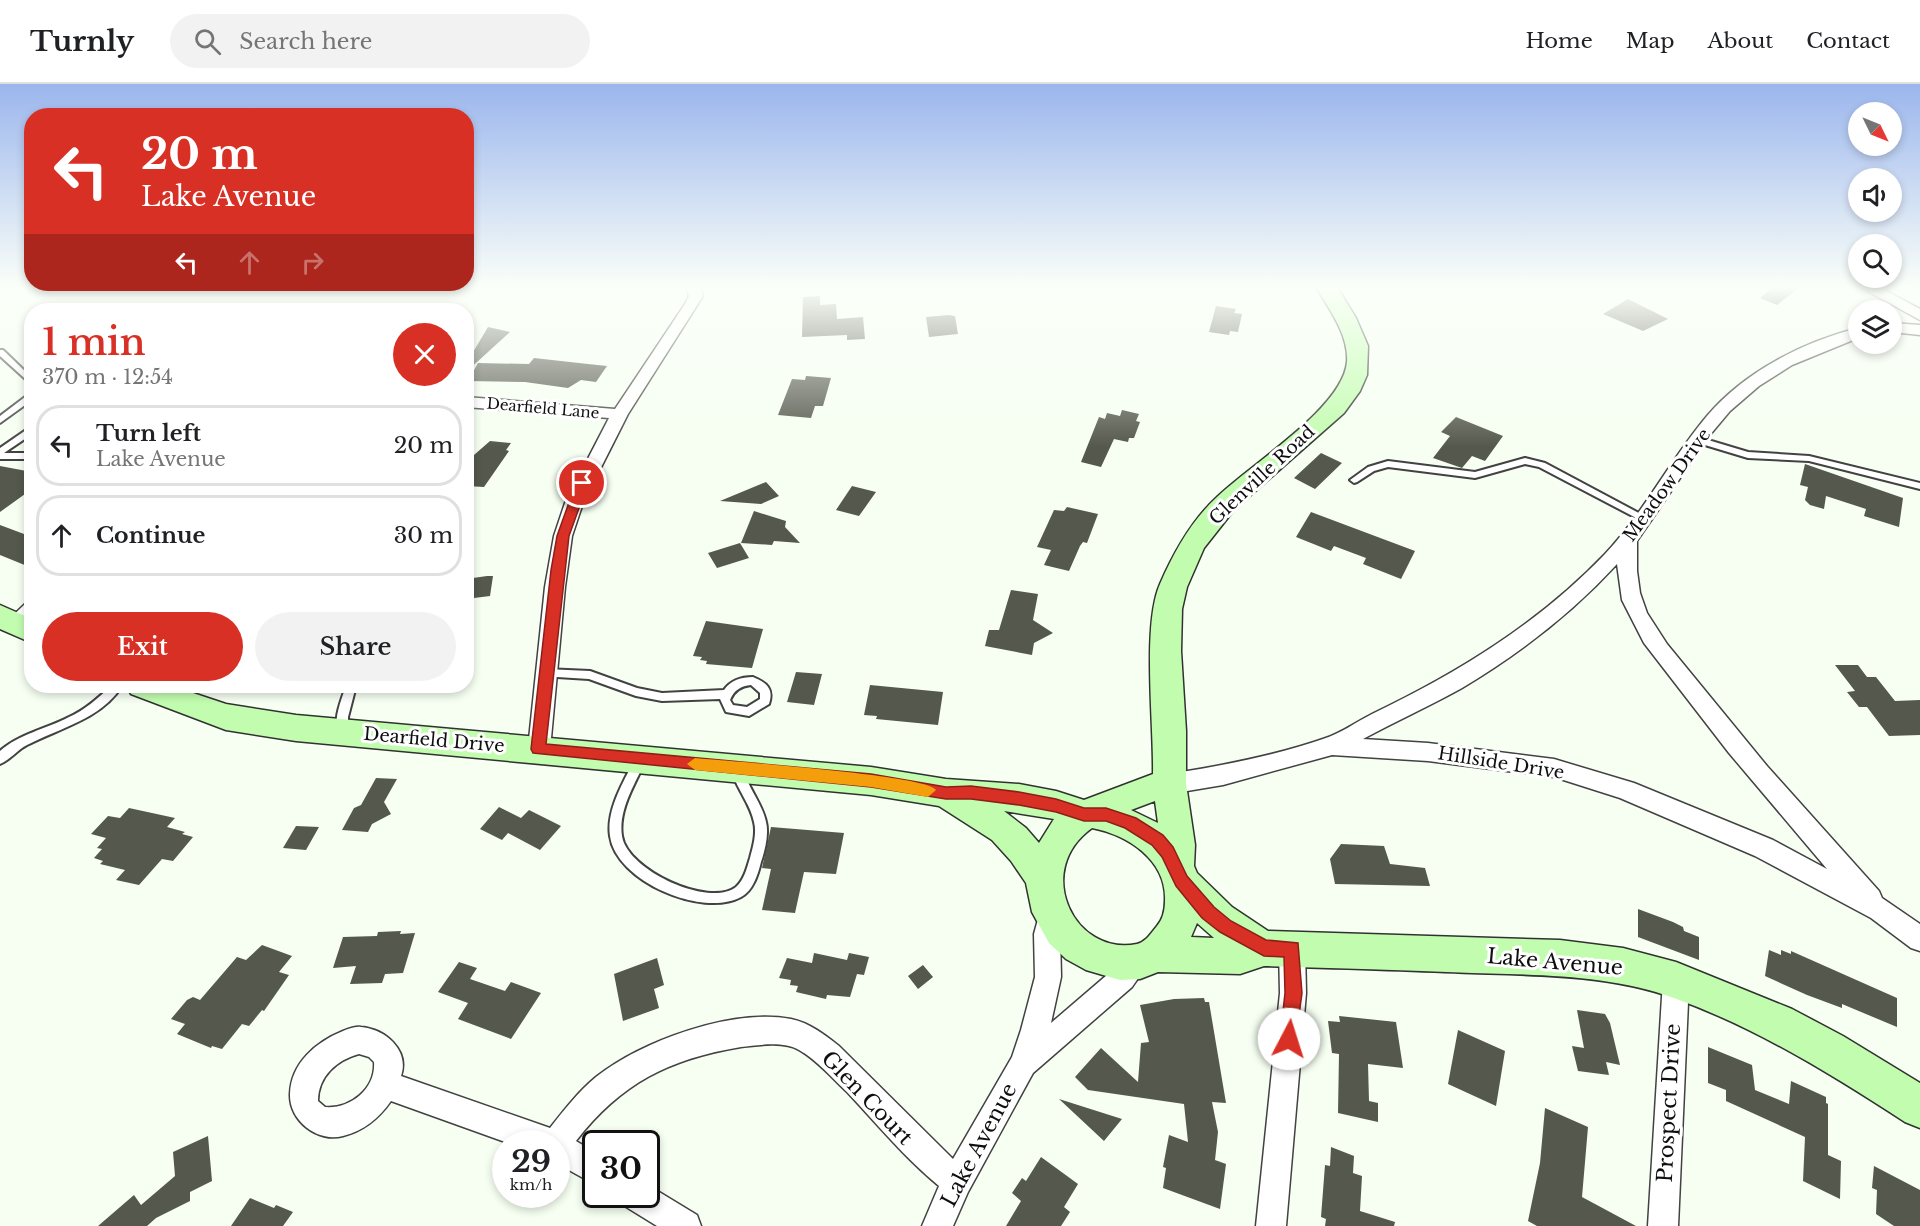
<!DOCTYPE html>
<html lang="en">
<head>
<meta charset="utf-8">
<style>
  body { margin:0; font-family:"Libre Baskerville",serif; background:#f2f2f2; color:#202124; height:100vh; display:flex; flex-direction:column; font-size:22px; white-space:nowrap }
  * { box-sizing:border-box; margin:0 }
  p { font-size:20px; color:#757577 }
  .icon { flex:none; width:33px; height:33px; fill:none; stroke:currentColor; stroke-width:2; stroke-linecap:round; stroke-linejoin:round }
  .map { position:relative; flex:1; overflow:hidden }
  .side { position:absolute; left:24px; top:219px; width:450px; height:390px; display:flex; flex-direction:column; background:#fff; border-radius:24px; box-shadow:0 3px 9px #0003 }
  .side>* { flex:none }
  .top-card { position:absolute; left:24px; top:24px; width:450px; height:183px; border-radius:24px; box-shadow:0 3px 9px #0003; background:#d93025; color:#fff; overflow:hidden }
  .needle { width:39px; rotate:133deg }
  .buttons { position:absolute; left:1848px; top:18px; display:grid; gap:12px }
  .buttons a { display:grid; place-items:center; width:54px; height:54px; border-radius:50%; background:#fff; box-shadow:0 3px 9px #0003; font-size:30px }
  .speed { position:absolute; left:492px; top:1046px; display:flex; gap:12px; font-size:30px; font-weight:700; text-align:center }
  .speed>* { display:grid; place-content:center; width:78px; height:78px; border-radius:50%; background:#fff; box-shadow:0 3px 9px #0003; line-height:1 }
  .speed small { font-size:15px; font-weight:400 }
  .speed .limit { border:3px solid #111; border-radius:9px; background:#fff; color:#111 }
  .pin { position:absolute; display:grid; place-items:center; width:51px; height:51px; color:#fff; margin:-26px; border:3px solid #fff; border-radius:50%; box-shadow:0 2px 6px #0007 }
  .me { position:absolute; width:66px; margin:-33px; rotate:5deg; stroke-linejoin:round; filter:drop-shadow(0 0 4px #0008) }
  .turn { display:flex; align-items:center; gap:21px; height:126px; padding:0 18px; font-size:27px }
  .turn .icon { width:78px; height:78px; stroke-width:2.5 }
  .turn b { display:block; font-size:42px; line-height:51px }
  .lanes { display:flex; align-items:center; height:57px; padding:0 18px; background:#0003; justify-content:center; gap:30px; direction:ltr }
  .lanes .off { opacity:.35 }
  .round { display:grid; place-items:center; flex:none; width:63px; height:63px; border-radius:32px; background:#f2f2f2 }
  .head { display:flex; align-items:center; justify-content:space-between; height:102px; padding:0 18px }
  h1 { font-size:36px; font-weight:600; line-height:45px; color:#d93025 }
  .action { display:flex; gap:12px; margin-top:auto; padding:12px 18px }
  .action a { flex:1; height:69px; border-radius:36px; background:#d93025; color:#fff; font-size:24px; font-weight:600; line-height:69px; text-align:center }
  .action a+a { background:#f2f2f2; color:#202124 }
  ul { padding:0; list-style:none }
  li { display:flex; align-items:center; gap:18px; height:81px; margin:0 12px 9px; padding:0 6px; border:3px solid #e0e0e0; border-radius:24px }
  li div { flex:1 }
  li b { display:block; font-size:22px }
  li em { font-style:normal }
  header { display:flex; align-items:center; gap:36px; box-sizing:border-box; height:84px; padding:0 30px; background:#fff; border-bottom:2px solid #e0e0e0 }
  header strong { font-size:28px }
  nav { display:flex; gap:33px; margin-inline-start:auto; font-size:21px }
  .search { width:420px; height:54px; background:#f2f2f2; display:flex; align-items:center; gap:15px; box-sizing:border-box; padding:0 21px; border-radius:33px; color:#757577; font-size:22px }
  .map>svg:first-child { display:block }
  .building { fill:#55584c }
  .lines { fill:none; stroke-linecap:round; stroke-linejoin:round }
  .lane-casing { stroke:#424242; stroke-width:4 }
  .street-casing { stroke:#424242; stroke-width:3 }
  .secondary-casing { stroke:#313131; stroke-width:3 }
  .lane { fill:#fff; fill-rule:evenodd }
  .street { fill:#fff; fill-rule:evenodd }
  .secondary { fill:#c2fdaf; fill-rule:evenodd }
  .route { fill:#d93025; stroke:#8d1f18; stroke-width:1.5 }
  .slow { fill:#f59e0b }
  .labels { text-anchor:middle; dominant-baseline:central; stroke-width:6; stroke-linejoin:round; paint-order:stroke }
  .far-street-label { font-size:15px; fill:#0f0f0f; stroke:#fff }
  .street-label { font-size:18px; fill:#0f0f0f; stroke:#fff }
  .near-street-label { font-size:21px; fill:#0f0f0f; stroke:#fff }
</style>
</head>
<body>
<header>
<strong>Turnly</strong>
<div class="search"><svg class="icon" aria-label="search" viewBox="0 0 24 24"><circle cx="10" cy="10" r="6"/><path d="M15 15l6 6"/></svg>Search here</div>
<nav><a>Home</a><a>Map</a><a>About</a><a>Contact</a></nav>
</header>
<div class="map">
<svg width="1920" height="1142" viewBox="0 0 1920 1142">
  <rect width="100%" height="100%" fill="#f6fff2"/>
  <path class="building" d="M 1773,203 L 1800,203 L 1777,221 L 1760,214 Z
    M 820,212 L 820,221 L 836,220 L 837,235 L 863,233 L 865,255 L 847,256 L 847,251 L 802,253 L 803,213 Z
    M 1628,215 L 1668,235 L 1643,247 L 1603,230 Z
    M 1216,222 L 1236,225 L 1234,229 L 1242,230 L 1238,248 L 1230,247 L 1229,251 L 1209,248 Z
    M 949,231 L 955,232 L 958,250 L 929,253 L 926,233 Z
    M 488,243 L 510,248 L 466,288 L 466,280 Z
    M 534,274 L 588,280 L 607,282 L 596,298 L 581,296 L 568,304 L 525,298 L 468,297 L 478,279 L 529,280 Z
    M 806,292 L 831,294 L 823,322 L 815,322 L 811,334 L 778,331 L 792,295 L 805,296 Z
    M 1122,326 L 1139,330 L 1136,337 L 1140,338 L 1134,354 L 1129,354 L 1128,358 L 1114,355 L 1101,383 L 1081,378 L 1099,333 L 1105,335 L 1107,329 L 1120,332 Z
    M 1456,333 L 1503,352 L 1485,377 L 1472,372 L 1462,384 L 1433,374 L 1450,352 L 1441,348 Z
    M 490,357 L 511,359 L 506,366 L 509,367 L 484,403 L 466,402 L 466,378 Z
    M 1321,369 L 1342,379 L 1315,405 L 1294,394 Z
    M 1805,380 L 1903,414 L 1899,443 L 1864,432 L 1866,425 L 1826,412 L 1824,425 L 1810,421 L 1805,416 L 1808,403 L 1800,401 Z
    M 0,382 L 32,388 L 32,405 L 0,428 Z
    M 766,398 L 779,412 L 761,420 L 720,417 Z
    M 852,402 L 876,408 L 859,432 L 836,426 Z
    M 1067,423 L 1098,430 L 1087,459 L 1083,458 L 1080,462 L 1069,487 L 1044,481 L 1051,466 L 1037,463 L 1054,426 L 1064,427 Z
    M 754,427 L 786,437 L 785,443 L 800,459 L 774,457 L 772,461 L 741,459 Z
    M 1311,428 L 1415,467 L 1401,495 L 1363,480 L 1366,474 L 1334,462 L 1331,467 L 1296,453 Z
    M 0,441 L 32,453 L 32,484 L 0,471 Z
    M 740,459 L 749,474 L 717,484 L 708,469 Z
    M 487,492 L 493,492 L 490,512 L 466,515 L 466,495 Z
    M 1011,506 L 1038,510 L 1033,536 L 1053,549 L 1034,559 L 1032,571 L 985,562 L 989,546 L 999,546 Z
    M 706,537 L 763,545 L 752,584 L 706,580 L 707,577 L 700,576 L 702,573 L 693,572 Z
    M 1835,581 L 1858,581 L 1867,593 L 1876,593 L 1895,617 L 1920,616 L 1920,651 L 1889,652 L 1867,623 L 1859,623 L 1847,608 L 1855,607 Z
    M 796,588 L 822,590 L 814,621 L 787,618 Z
    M 870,601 L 943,608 L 938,641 L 876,635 L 877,632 L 864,631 Z
    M 376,694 L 397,695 L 384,718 L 391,730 L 372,740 L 368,748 L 342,746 L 354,724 L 361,721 Z
    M 499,723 L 521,734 L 529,726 L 561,742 L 540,766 L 508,749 L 502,756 L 480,745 Z
    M 129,724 L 175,734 L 167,743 L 185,748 L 182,750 L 193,753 L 173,777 L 162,775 L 139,801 L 116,796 L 125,786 L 100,780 L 103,777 L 94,774 L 102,765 L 97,764 L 106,754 L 91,750 L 108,732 L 120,734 Z
    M 296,742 L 319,743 L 306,766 L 283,764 Z
    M 771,743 L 844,749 L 836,790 L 804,788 L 795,829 L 762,826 L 771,785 L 762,784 Z
    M 1341,760 L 1384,762 L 1390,780 L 1425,784 L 1430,802 L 1335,800 L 1330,775 Z
    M 1638,825 L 1673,838 L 1683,843 L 1684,847 L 1699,853 L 1699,876 L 1638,853 Z
    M 401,847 L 400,850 L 415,849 L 403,889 L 385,890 L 382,899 L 350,900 L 356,882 L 333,884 L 343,853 L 377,852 L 378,848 Z
    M 262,861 L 292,872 L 279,888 L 289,891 L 264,927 L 262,926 L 249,942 L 242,940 L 222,965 L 212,962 L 211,964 L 177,950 L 185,940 L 171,935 L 187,916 L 193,913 L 200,916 L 237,873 L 246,876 Z
    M 1769,866 L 1781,871 L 1781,866 L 1791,870 L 1791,867 L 1897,914 L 1897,943 L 1842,920 L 1842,924 L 1807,911 L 1765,892 Z
    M 814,869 L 847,876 L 849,869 L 869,873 L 864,891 L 857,890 L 850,913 L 827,911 L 826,915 L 796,908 L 798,902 L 790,901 L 791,896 L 779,894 L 787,874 L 812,879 Z
    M 657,874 L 664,901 L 654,905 L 659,924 L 623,937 L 614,890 Z
    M 459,878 L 477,884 L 470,895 L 505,907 L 511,898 L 541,909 L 511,955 L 458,935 L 468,919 L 438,908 Z
    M 923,881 L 933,893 L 918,905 L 908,892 Z
    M 1204,914 L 1205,918 L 1209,918 L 1226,1019 L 1212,1018 L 1218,1048 L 1215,1076 L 1226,1080 L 1220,1125 L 1163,1104 L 1166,1084 L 1163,1083 L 1169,1051 L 1188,1058 L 1184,1020 L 1088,1006 L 1075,993 L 1101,964 L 1138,998 L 1141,959 L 1149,958 L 1140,921 L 1174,915 Z
    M 1577,926 L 1605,930 L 1610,939 L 1620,981 L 1606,978 L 1609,991 L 1578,987 L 1572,962 L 1584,964 Z
    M 1339,932 L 1396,938 L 1403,984 L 1368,980 L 1369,1017 L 1378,1019 L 1378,1038 L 1338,1029 L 1339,970 L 1332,969 L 1328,937 L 1340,938 Z
    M 1458,946 L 1505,967 L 1496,1022 L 1448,1000 Z
    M 1708,963 L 1752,981 L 1755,1006 L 1789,1020 L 1791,997 L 1826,1013 L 1826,1019 L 1828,1020 L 1828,1071 L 1841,1077 L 1840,1115 L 1803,1097 L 1805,1053 L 1726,1017 L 1726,1006 L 1708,999 Z
    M 1059,1015 L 1122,1035 L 1104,1057 Z
    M 1545,1024 L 1588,1043 L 1582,1113 L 1636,1142 L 1537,1142 L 1528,1137 L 1540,1079 Z
    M 208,1052 L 212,1097 L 190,1108 L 190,1117 L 156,1134 L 147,1142 L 98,1142 L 134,1111 L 141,1121 L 175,1092 L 173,1068 Z
    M 1331,1063 L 1354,1072 L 1353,1089 L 1362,1092 L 1360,1127 L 1395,1138 L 1394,1142 L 1325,1142 L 1326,1135 L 1321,1133 L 1325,1081 L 1330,1082 Z
    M 1041,1073 L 1078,1100 L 1064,1123 L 1070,1128 L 1061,1142 L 1006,1142 L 1021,1117 L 1012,1109 L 1022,1094 L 1026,1097 Z
    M 1874,1082 L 1920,1106 L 1920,1142 L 1894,1142 L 1876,1130 L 1877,1106 L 1872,1104 Z
    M 250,1114 L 274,1124 L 276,1121 L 293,1128 L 283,1142 L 231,1142 Z"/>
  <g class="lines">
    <defs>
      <path id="lane" d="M 0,266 L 3,266 L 32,294 L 32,301 L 0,272 Z
        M 29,310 L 32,310 L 32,316 L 0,339 L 0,332 Z
        M 29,344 L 32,344 L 32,350 L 4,369 L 32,369 L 32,375 L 0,375 L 0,364 Z
        M 1698,353 L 1748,368 L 1809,372 L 1920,399 L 1920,405 L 1809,377 L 1748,374 L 1695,358 L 1695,354 Z
        M 1525,374 L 1545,379 L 1650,435 L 1645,438 L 1642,437 L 1539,383 L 1525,380 L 1475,394 L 1388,383 L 1374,387 L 1357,398 L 1354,399 L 1350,396 L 1368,383 L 1388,377 L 1475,388 Z
        M 545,585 L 590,587 L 637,604 L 662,609 L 724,606 C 731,596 741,593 753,593 C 767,599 774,605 769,620 L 749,632 L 726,628 L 720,615 L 662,617 L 636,612 L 589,595 L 541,592 L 540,589 L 541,586 ZM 751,601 L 760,609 L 760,615 L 747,623 L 733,621 L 730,616 C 734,606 741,602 751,601 Z
        M 111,602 L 122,602 C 101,635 60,644 27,661 C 17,666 10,676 0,680 L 0,667 C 19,650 46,645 69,633 C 85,626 98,614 111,602 Z
        M 346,602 L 356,602 L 348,633 L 348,648 L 346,651 L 342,652 L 338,651 C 333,635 341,617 346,602 Z
        M 639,673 L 643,675 L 645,678 C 635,700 618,726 622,752 C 627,786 709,824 736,803 C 744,796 747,784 750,774 C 753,763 757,749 754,738 C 751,723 741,710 735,696 L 740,682 L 744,680 L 748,682 L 750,685 L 747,696 C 753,710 763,723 766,738 C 769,750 765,766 761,778 C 758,790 753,807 741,813 C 702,834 616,797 610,752 C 606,726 624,697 635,675 Z"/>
      <path id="street" d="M 686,203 L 700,203 L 703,212 L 628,330 L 583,419 L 572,452 L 565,503 L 550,665 L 547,672 L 539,674 L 531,672 L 528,665 L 545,503 L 554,452 L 565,419 L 609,334 L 466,323 L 466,313 L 615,325 L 685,220 L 689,212 Z
        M 1860,203 L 1879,203 L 1920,225 L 1920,236 Z
        M 1892,239 L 1920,241 L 1920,251 L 1892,248 Z
        M 1858,244 L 1858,254 L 1792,281 L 1759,302 L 1730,327 L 1709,352 L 1637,457 L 1637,487 L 1640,509 L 1647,529 L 1667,560 L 1767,682 L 1879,807 L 1882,814 L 1920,840 L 1920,867 L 1911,864 L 1871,834 L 1755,772 L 1620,714 L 1554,693 L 1428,677 L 1332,671 L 1223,701 L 1169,710 L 1161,707 L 1157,700 L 1161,693 L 1169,690 C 1221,682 1274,672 1323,655 C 1340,650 1356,638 1372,630 C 1458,589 1539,539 1605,470 C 1645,427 1670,376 1707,332 C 1744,288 1803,258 1858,244 ZM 1617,480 L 1622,516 L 1644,559 L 1729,669 L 1827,785 L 1773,756 L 1634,699 L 1554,675 L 1428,659 L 1363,655 C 1396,637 1430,622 1462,604 C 1519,570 1572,529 1617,480 Z
        M 32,518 L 32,537 C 23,543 19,548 8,544 L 5,539 L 25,520 Z
        M 1051,817 L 1060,821 L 1064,829 L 1060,850 L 1061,893 L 1051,939 L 1114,885 L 1126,871 L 1135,867 L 1144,871 L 1148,880 L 1132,903 L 1033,989 L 968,1108 L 953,1142 L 922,1142 L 939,1102 C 905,1074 877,1040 847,1008 C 832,994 817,976 799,966 C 784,957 758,961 741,963 C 669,975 621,999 576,1057 L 596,1069 L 596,1101 L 556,1079 L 556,1059 L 508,1059 L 391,1017 C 379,1034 364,1047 343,1052 C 318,1059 289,1037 290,1010 C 291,979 316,958 343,947 C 348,945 355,942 361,943 C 385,945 410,966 401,992 L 550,1044 C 564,1026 578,1008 596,993 C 642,957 732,924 791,935 C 810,939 825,951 839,962 L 953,1075 L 1012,973 L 1021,946 L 1035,893 L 1034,850 L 1042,821 ZM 359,970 L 369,973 L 374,978 C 376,1005 350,1025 325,1023 L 318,1017 C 318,992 337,976 359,970 Z
        M 1292,853 L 1301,856 L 1305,865 L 1306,909 L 1286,1142 L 1256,1142 L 1280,909 L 1279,865 L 1283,856 Z
        M 1676,883 L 1685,887 L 1689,896 L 1678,1142 L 1648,1142 L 1663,896 L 1667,887 Z
        M 646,1100 L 697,1131 L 701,1142 L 657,1142 L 623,1121 L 619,1110 L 646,1110 Z"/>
      <path id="secondary" d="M 1316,203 L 1337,203 L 1356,234 L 1368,262 L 1367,291 L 1360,307 L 1344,329 L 1234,426 L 1204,464 L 1187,503 L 1182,525 L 1181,567 L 1186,647 L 1186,700 L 1195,761 L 1194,782 L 1197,789 L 1232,823 L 1268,847 L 1560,856 L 1623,864 L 1676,878 L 1792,925 L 1843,952 L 1920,999 L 1920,1044 L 1905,1038 C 1831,990 1757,944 1674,914 C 1610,891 1540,891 1472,889 C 1403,886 1333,884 1264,882 L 1240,890 L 1158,888 L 1140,895 L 1120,896 L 1086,886 L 1066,875 L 1049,859 L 1032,828 L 1026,799 L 1011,777 L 992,756 L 939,722 L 871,711 L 296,657 L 226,646 L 131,610 L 127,602 L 172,602 L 226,620 L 296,631 L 871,683 L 946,695 L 1019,700 L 1056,707 L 1084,716 L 1153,690 C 1154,640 1142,541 1160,500 C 1174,468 1191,437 1217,413 C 1251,380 1343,324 1347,278 C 1349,251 1329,225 1316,203 ZM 1155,717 L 1158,739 L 1131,726 ZM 1004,727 L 1054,735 L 1039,759 L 1026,744 ZM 1092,744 C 1128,751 1167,776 1165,817 C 1165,826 1163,835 1157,842 C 1151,849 1146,858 1137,860 C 1075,873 1032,787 1092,744 ZM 1197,839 L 1214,854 L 1191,853 Z
        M 0,521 L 32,535 L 32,559 L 0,545 Z"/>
    </defs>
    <use href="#lane" class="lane-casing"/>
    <use href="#street" class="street-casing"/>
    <use href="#secondary" class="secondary-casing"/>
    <use href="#lane" class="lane"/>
    <use href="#street" class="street"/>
    <use href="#secondary" class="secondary"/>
  </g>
  <linearGradient id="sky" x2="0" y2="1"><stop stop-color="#9bb6ed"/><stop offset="0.56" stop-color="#fbfff9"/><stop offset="1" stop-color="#fbfff9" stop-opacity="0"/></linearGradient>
  <rect width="1920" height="363" fill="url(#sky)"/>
  <path class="route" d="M 582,396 L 588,399 L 569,452 L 546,660 L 871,690 L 946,703 L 971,702 L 1019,708 L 1056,715 L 1084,724 L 1106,724 L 1136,734 L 1163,751 L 1173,763 L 1187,792 L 1214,823 L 1231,837 L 1266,856 L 1298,859 L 1302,909 L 1295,961 L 1289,964 L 1283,961 L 1280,955 L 1285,909 L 1284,873 L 1264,872 L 1220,848 L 1202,834 L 1176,802 L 1162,773 L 1152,761 L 1125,744 L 1106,737 L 1084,737 L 1056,728 L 1019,721 L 971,715 L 946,715 L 871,703 L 533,669 L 531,665 L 551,486 L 557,452 L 576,399 Z"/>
  <path class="slow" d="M 695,674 C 725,677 929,691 936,706 L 928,713 L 871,703 L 695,686 L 687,680 Z"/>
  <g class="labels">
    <g class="far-street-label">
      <text transform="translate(543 324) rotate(5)">Dearfield Lane</text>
    </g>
    <g class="street-label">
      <text transform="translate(1262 391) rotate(-43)">Glenville Road</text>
      <text transform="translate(1667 401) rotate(-54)">Meadow Drive</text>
      <text transform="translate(434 656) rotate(5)">Dearfield Drive</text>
      <text transform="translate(1501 679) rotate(9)">Hillside Drive</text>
    </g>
    <g class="near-street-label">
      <text transform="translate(1555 878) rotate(5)">Lake Avenue</text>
      <text transform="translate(867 1014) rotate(46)">Glen Court</text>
      <text transform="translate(1669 1019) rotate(-87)">Prospect Drive</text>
      <text transform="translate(979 1061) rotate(-62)">Lake Avenue</text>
    </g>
  </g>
</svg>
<div class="buttons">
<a><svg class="needle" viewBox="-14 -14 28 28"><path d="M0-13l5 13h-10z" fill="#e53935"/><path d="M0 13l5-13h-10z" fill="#757577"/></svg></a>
<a><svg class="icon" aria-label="sound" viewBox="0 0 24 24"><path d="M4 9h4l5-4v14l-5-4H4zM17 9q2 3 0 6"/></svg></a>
<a><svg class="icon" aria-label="search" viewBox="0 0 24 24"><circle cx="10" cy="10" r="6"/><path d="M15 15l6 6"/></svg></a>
<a><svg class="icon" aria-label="layers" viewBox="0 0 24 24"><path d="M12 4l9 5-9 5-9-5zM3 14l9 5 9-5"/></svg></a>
</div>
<div class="speed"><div>29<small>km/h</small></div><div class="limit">30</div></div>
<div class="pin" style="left:582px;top:399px;background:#d93025"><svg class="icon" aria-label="arrive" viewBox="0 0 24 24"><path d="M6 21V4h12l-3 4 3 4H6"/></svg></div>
<svg class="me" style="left:1289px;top:955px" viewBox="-20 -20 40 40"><circle r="19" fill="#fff"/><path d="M0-13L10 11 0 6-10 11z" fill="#d93025"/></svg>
<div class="top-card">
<div class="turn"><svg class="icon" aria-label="left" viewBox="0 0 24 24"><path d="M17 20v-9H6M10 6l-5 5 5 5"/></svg><div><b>20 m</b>Lake Avenue</div></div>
<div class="lanes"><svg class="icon" aria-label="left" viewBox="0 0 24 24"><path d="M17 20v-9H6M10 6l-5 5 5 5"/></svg><svg class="icon off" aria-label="ahead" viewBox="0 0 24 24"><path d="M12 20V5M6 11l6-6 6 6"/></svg><svg class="icon off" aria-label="right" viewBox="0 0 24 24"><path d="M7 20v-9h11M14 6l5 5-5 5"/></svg></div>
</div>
<section class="side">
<div class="head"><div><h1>1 min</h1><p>370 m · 12:54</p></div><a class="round" style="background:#d93025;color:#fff"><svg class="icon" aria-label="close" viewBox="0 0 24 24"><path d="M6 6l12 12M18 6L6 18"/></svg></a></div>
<ul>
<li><svg class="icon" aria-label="left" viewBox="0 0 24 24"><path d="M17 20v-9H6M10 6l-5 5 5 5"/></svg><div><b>Turn left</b><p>Lake Avenue</p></div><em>20 m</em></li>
<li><svg class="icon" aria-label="ahead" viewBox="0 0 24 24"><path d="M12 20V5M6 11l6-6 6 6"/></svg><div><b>Continue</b></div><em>30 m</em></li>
</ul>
<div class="action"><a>Exit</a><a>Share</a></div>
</section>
</div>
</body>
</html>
